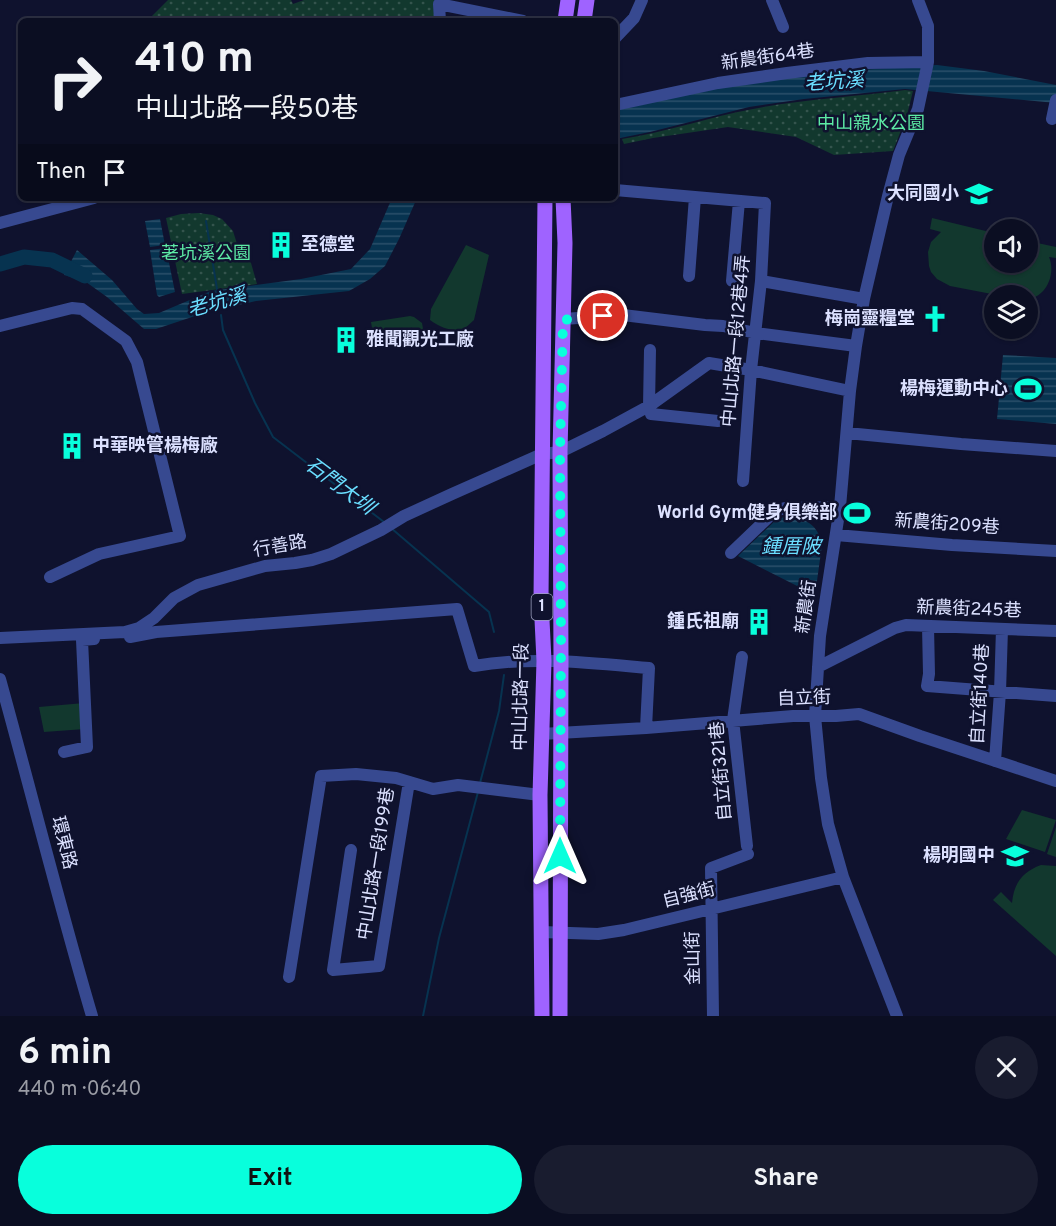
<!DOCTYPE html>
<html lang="en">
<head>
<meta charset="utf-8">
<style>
  body { margin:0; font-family:Overpass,"Noto Sans TC",sans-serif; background:#191c2f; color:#f1f3f6; height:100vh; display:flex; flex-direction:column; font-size:22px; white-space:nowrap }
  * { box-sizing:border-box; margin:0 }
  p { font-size:20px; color:#9a9ca5 }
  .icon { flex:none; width:33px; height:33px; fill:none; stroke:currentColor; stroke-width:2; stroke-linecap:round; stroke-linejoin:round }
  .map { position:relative; height:1016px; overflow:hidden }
  .panel { display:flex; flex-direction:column; background:#0b0e22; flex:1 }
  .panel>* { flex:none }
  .guide { position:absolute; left:18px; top:18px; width:600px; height:183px; border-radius:9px; box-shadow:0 2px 4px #0004,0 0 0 2px #2b2e40; background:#0b0e22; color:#f1f3f6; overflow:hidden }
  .buttons { position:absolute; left:984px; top:219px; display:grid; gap:12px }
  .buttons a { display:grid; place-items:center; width:54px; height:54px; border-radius:50%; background:#0b0e22; box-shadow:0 2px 4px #0004,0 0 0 2px #2b2e40; font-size:30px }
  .pin { position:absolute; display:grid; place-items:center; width:51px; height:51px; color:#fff; margin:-26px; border:3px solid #fff; border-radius:50%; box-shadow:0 2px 6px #0007 }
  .me { position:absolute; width:66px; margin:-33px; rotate:0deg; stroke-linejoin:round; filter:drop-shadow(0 0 4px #0008) }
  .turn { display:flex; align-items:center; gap:21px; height:126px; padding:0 18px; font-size:27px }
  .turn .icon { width:78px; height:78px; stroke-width:2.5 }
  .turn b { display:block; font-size:42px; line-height:51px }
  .then { display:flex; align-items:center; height:57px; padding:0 18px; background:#0003; gap:12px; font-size:22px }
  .round { display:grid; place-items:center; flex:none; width:63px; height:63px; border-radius:32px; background:#191c2f }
  .overview { display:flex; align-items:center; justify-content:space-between; height:102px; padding:0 18px }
  h1 { font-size:36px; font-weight:700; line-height:45px }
  .primary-button { display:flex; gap:12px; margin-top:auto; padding:12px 18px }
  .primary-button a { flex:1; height:69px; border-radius:36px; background:#08ffdc; color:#111; font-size:24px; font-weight:700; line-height:69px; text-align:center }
  .primary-button a+a { background:#191c2f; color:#f1f3f6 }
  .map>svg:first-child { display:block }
  .grass { fill:#12382e }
  .park { fill:url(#park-dots) }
  .water { fill:url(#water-rules) }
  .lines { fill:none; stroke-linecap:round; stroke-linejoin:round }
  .stream { stroke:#073350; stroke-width:2 }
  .river { stroke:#073350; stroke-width:15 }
  .minor { stroke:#374990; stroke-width:12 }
  .major { stroke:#9f63ff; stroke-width:15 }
  .route { stroke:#08ffdc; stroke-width:10; stroke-dasharray:0 18 }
  .labels { text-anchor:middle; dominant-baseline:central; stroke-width:5; stroke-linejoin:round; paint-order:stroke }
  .shield { fill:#0f122e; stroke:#9ea3c0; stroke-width:1.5 }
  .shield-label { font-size:16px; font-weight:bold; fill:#dce1ff }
  .street-label { font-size:18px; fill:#dce1ff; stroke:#0f122e }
  .park-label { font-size:18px; fill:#5deaa5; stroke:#0f122e }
  .poi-label { font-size:18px; font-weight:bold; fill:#dce1ff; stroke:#0f122e; text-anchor:end }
  .water-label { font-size:20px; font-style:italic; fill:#6adeff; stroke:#0f122e }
</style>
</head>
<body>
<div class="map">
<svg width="1056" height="1016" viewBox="0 0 1056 1016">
  <defs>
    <pattern id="park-dots" width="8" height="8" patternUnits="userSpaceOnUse" patternTransform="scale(1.5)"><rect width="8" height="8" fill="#12382e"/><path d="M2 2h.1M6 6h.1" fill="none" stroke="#34544d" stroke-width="1.8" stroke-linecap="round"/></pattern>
    <pattern id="water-rules" width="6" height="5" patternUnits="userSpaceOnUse" patternTransform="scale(1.5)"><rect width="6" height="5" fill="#073350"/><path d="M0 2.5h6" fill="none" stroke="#2b506a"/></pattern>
  </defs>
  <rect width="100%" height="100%" fill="#0f122e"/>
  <path class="grass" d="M 932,218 L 994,233 L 994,262 L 1028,262 L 1028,241 L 1056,247 L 1056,258 L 1049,257 C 1056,273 1047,297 1028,299 L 1028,296 L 997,295 L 950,286 L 937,279 L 931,272 L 929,266 L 928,252 L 931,242 L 941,232 L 930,229 Z
    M 466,245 L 489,255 L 474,320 L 463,330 C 450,331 441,328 430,320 L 431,309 Z
    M 410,316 L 414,317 L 422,323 L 424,334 C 414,352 393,346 375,346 L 371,322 Z
    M 84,703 L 85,729 L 44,732 L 39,707 Z
    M 1022,810 L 1056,820 L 1045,852 L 1006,839 Z
    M 1056,827 L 1056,857 L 1047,854 Z
    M 1041,865 L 1056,866 L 1056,956 L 993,900 L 1001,892 L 1012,903 C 1014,883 1022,872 1041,865 Z"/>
  <path class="park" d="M 168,0 L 291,0 L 293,4 L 304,0 L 434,0 L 435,18 L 431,21 L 147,21 Z
    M 905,90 L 913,91 L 907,115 L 893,151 L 834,155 L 796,137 L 728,127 L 653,138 L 624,144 L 622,139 C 667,132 709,117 753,109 C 803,99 855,97 905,90 Z
    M 199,213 L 213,215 L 222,219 L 233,231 L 238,247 L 251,263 L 257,284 L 182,294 L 166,218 L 181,214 Z"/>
  <path class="water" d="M 937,65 L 984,71 L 1056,85 L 1056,103 L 905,89 L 804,99 L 749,107 L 650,132 L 615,139 L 615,109 L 724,86 L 811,73 Z
    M 392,198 L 417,198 L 399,239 L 385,266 L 370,279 L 349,291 L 256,301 L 207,312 L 156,329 L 144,329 L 107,297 L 86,282 L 64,275 L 77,250 L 112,280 L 137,309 L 144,314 L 159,313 L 211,291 L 301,279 L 351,269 L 370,249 Z
    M 160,219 L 165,245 L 150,247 L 145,221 Z
    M 166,248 L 175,292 L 159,297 L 157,295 L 150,250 Z
    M 1003,355 L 1056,358 L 1056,424 L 997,419 Z
    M 794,516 C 810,521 819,528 822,545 L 815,595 L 738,556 L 776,520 L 784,517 Z"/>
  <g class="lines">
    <path class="stream" d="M 206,221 L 217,289
      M 221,315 L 223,330 L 255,403 L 273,437 L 384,522
      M 391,528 L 489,612 L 494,632
      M 480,783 L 499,711 L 504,675
      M 423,1016 L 439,938 L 478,792"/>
    <path class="river" d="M 0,264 L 24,257 L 52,260 L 85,276"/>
    <path class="minor" d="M 772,0 L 783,27
      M 440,21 L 439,4 L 523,21
      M 615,38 L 634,18 L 642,0
      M 615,105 L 718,83 L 787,73 L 868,63 L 928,62
      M 1052,119 L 1056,100
      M 615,190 L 765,203 L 761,281 L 751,370 L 743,481
      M 0,223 L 94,198
      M 689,276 L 695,197
      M 732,281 L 739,201
      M 761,281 L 864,299
      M 563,319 L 623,315 L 705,325 L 723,326 L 756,333 L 856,346
      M 0,326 L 72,308 L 82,309 L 126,341 L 137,362 L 180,536 L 99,554 L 50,577
      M 650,350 L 649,406 L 651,414 L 718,421
      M 847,433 L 961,444 L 1056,451
      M 836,535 L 952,545 L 1056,551
      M 731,553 L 775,511 L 785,508 L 840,507
      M 928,626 L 929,674 L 927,686 L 1056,696
      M 130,637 L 156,632 L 457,609 L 474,666 C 532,656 591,663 649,668 L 646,728
      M 0,638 L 125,632 L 139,628 L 154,618 L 174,598 L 198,585 L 265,566 L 295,563 L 312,560 L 331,554 L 381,530 L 404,516 L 452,494 L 542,454 L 560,452 L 603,431 L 649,406 L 709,363 L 751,370 L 850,391
      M 742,657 L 733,720 L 747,846
      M 818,667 L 895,628 L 906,625 L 1056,631
      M 0,679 C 31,791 59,904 92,1016
      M 541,734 L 646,728 L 793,716 L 836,716 L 859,714 L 920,736 L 1056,781
      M 64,752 L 87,747 L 82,640 L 94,639
      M 995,761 L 1000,692 L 1002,629
      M 351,850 L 333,970 L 379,966 L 409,782
      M 542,932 L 598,934 L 624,930 L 843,877
      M 289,977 L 321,776 L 356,774 L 396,778 L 433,789 L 458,785 L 540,795
      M 713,1016 L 711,868 L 748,854
      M 897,1016 L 843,877 L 828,824 L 821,778 L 815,716 L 820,636 L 840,507 L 850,391 L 856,346 L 864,299 L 888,196 L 899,155 L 918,109 L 928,62 L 928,26 L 918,0"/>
    <path class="major" d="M 565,21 L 568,0
      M 584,21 L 587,0
      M 542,1016 L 540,795 L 544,661 L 541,599 L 545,198
      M 560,1016 L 561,660 L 560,452 L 565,243 L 563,198"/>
  </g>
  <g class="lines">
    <path class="route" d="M 560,856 L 561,641 L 560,452 L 563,320 L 603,316"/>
  </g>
  <defs>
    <symbol id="school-bare" viewBox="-9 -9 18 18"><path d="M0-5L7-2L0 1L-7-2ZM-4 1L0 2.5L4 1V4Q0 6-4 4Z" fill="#08ffdc" stroke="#0f122e" stroke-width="2.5" paint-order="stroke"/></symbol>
    <symbol id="building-bare" viewBox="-9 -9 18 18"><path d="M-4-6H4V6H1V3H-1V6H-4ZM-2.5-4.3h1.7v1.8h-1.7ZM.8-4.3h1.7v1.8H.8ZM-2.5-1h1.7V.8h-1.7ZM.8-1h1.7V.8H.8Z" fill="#08ffdc" stroke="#0f122e" stroke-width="2.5" paint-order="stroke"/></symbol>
    <symbol id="church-bare" viewBox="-9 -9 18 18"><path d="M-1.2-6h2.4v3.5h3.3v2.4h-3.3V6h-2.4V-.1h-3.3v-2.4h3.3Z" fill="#08ffdc" stroke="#0f122e" stroke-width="2.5" paint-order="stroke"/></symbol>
    <symbol id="stadium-bare" viewBox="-9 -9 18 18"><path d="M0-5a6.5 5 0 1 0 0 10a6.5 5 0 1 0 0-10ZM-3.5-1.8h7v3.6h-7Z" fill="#08ffdc" stroke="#0f122e" stroke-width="2.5" paint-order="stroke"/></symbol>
  </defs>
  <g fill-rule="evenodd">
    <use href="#school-bare" x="960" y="175" width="38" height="38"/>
    <use href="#building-bare" x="262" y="226" width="38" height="38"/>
    <use href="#church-bare" x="916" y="300" width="38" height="38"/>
    <use href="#building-bare" x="327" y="321" width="38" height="38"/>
    <use href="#stadium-bare" x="1009" y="370" width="38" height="38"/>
    <use href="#building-bare" x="53" y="427" width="38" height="38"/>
    <use href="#stadium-bare" x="838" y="494" width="38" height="38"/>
    <use href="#building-bare" x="740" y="603" width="38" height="38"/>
    <use href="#school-bare" x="996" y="837" width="38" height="38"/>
  </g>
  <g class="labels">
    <rect class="shield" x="531.5" y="594" width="21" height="26" rx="4.5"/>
    <g class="shield-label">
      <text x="542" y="607">1</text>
    </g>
    <g class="street-label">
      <text transform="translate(768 58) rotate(-8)">新農街64巷</text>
      <text transform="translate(737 341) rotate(-85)">中山北路一段12巷4弄</text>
      <text transform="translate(947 525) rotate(4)">新農街209巷</text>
      <text transform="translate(280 547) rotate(-10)">行善路</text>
      <text transform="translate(807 607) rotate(-82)">新農街</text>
      <text transform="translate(969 610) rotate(2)">新農街245巷</text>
      <text transform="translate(981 694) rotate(-87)">自立街140巷</text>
      <text transform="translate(522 697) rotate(-89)">中山北路一段</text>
      <text transform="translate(804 699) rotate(-2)">自立街</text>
      <text transform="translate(722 771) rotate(-95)">自立街321巷</text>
      <text transform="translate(63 843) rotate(76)">環東路</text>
      <text transform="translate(377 864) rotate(-81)">中山北路一段199巷</text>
      <text transform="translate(689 896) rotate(-14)">自強街</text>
      <text transform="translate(694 958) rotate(-91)">金山街</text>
    </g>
    <g class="park-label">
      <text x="871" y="124">中山親水公園</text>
      <text x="206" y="254">荖坑溪公園</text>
    </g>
    <g class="poi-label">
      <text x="959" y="194">大同國小</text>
      <text x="301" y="245" text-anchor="start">至德堂</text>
      <text x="915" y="319">梅崗靈糧堂</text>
      <text x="366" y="340" text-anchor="start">雅聞觀光工廠</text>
      <text x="1008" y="389">楊梅運動中心</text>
      <text x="92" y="446" text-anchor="start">中華映管楊梅廠</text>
      <text x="837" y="513">World Gym健身俱樂部</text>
      <text x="739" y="622">鍾氏祖廟</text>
      <text x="995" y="856">楊明國中</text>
    </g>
    <g class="water-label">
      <text transform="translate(834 83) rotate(-4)">老坑溪</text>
      <text transform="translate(217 304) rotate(-16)">老坑溪</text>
      <text transform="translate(339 487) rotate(37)">石門大圳</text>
      <text x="791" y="548">鍾厝陂</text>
    </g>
  </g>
</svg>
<div class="buttons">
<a><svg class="icon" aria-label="sound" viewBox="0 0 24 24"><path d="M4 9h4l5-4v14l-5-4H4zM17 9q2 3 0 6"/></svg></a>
<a><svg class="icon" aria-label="layers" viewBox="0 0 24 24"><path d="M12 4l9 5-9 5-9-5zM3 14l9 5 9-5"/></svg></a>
</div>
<div class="pin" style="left:603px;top:316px;background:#d93025"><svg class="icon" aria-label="arrive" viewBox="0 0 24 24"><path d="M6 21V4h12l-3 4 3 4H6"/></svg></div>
<svg class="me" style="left:560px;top:856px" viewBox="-20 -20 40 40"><path d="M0-17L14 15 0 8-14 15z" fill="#08ffdc" stroke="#fff" stroke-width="4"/></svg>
<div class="guide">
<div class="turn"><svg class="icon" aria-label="right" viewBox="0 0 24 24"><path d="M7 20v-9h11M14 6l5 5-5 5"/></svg><div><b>410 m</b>中山北路一段50巷</div></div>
<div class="then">Then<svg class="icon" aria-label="arrive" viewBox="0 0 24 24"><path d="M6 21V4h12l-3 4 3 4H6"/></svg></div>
</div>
</div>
<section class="panel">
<div class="overview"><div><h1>6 min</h1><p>440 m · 06:40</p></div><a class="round"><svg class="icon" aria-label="close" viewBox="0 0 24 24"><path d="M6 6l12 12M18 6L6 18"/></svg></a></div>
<div class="primary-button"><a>Exit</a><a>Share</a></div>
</section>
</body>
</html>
